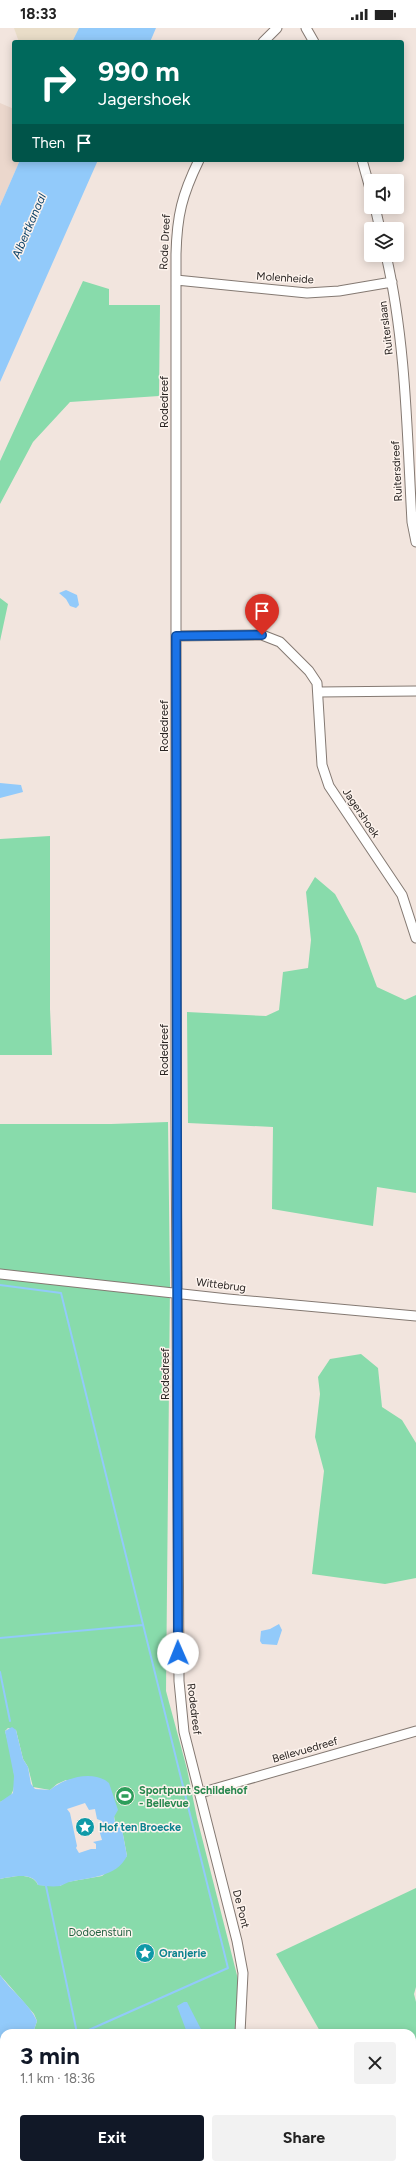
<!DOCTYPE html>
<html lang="en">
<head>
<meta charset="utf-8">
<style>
  body { margin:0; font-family:Figtree,sans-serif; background:#f2f2f2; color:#222; height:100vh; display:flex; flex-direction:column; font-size:15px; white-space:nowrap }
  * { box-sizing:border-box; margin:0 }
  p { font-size:13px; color:#767676 }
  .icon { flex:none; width:22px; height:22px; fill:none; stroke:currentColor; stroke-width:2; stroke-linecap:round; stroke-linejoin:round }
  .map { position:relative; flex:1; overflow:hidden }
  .sheet { position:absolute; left:0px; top:2001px; width:416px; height:140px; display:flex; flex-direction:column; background:#fff; border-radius:12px 12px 0 0; box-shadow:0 2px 10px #0003 }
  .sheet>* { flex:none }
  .banner { position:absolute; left:12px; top:12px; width:392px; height:122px; border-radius:4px; box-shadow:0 2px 10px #0003; background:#00695c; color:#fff; overflow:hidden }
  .buttons { position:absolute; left:364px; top:146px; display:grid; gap:8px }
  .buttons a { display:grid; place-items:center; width:40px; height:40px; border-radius:4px; background:#fff; box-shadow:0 2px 10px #0003; font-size:20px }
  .pin { position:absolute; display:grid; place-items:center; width:34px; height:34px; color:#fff; margin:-41px -17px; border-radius:50% 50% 50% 0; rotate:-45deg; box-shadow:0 0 4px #0007 }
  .pin .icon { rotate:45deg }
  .me { position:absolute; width:44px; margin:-22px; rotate:359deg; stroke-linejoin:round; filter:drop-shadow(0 0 3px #0008) }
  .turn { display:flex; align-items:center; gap:14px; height:84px; padding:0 20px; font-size:18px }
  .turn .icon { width:52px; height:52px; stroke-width:2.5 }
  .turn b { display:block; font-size:28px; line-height:34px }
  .then { display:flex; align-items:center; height:38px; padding:0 20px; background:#0003; gap:8px; font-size:15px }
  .round { display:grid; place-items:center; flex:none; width:42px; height:42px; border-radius:4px; background:#f2f2f2 }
  .summary { display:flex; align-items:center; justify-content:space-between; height:68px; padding:0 20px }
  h1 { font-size:24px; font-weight:700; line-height:30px; color:#111827 }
  .cta { display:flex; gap:8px; margin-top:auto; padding:8px 20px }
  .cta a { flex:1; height:46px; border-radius:4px; background:#111827; color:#fff; font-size:16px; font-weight:700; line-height:46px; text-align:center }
  .cta a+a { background:#f2f2f2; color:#222 }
  .status { display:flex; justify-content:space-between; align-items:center; height:28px; padding:0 20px; background:#fff; direction:ltr }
  .status svg { height:11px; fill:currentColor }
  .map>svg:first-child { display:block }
  .commercial { fill:#e9ddc8 }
  .built { fill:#ebd7cc }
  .green { fill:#88dbab }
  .water { fill:#92cafa; fill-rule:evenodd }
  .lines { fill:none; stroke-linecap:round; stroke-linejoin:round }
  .stream { stroke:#92cafa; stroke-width:2 }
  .minor-casing { stroke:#847972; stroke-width:11 }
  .minor { stroke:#fff; stroke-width:9 }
  .route-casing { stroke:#114b97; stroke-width:10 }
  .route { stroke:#1a73e8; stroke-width:7 }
  .labels { text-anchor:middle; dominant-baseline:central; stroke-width:3; stroke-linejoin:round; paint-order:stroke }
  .street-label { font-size:11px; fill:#292422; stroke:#fdf3ed }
  .leisure-label { font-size:11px; font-weight:bold; fill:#27864d; stroke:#fdf3ed; text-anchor:start }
  .culture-label { font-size:11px; font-weight:bold; fill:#0d838f; stroke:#fdf3ed; text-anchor:start }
  .park-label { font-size:11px; fill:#216141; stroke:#fdf3ed }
  .water-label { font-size:12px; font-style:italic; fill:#0e446a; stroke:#fdf3ed }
</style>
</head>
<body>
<div class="status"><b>18:33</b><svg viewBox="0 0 49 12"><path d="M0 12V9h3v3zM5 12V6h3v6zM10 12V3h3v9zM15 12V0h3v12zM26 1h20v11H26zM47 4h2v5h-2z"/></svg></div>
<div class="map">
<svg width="416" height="2141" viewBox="0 0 416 2141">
  <rect width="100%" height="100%" fill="#f2e5de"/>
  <path class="commercial" d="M 14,0 L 79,0 L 72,14 L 19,14 Z"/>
  <path class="built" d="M 0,75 L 14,81 L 14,132 L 20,132 L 0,178 Z"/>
  <path class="green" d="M 83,253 L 109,261 L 109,277 L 160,277 L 159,368 L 70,374 L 33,414 L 0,476 L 0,433 Z
    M 0,570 L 8,576 L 0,613 Z
    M 50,808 L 50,981 L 52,1027 L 0,1027 L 0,811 Z
    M 315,849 L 335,866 L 358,908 L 377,959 L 405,972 L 416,967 L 416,1165 L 377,1159 L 373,1198 L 272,1181 L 273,1099 L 188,1095 L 187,984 L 266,988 L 279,982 L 283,944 L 308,940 L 311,912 L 306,864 Z
    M 168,1094 L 170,1256 L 166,1663 L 187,1741 L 197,1790 L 241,1963 L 238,2005 L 33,2005 L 37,1993 L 34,1986 L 0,1947 L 0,1851 C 11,1849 32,1843 38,1857 L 60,1858 L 67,1854 L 102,1848 L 127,1828 L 121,1796 L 115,1794 L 114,1788 L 66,1752 L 57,1756 L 50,1762 L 33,1759 L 28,1739 L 23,1731 L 16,1702 L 8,1700 L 5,1703 C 9,1717 19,1752 12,1765 C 10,1770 4,1772 0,1774 L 0,1096 L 111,1096 Z
    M 361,1326 L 378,1340 L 382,1379 L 402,1392 L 416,1415 L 416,1550 L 385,1556 L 312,1546 L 324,1443 L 315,1409 L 320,1366 L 318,1349 L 330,1331 Z
    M 416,1860 L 416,1959 L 414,1966 L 416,1974 L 416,2056 L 412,2051 L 412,2005 L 321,2005 L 276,1926 Z
    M 0,2022 L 4,2023 L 4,2125 L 1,2135 L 2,2141 L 0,2141 Z
    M 52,2137 L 225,2137 L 223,2141 L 44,2141 Z"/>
  <path class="water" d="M 79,0 L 156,0 L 150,14 L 72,14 Z
    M 20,132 L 98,132 L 0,354 L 0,178 Z
    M 66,562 L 77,567 L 79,577 L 76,580 L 70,578 L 66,571 L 59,565 Z
    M 0,755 L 21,757 L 23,764 L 0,770 Z
    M 279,1596 L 282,1602 L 277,1617 L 262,1616 L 260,1613 L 261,1603 L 270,1601 Z
    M 12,1699 L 16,1702 L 23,1731 L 28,1739 L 31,1756 L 35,1761 L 50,1762 C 64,1750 93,1741 109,1755 L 118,1782 L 114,1789 L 115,1794 L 121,1796 L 127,1828 C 116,1850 89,1849 69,1854 C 66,1855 63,1857 60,1858 C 53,1859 44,1858 38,1857 C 33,1843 11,1849 0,1851 L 0,1774 L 13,1765 L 14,1748 L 5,1703 ZM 85,1775 L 89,1782 L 95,1781 L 97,1791 L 102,1793 L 103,1797 L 99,1802 L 102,1812 L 93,1814 L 96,1816 L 96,1821 L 91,1821 L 79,1825 L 76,1820 L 77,1818 L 70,1785 L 67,1781 Z
    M 0,1947 C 11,1963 29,1975 37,1993 L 33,2005 L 4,2005 L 4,2023 L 0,2022 Z
    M 184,1974 L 187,1974 L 203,2005 L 188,2005 L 186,2002 L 177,1978 Z"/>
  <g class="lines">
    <path class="stream" d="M 0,1257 L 61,1265 L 228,1940 L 82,2005
      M 0,1610 L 143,1597
      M 0,1644 L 10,1693
      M 46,1858 L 77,2005"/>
    <defs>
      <path id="minor" d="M 306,0 L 314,14
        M 263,14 L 277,0
        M 199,132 C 182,167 177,187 176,226 L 176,1089 L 179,1653 L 184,1704 L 237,1913 L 243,1945 L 240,2005
        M 362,132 L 371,164
        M 375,179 L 380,201
        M 386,227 C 406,314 407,405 412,494 L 416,514
        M 176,252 L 307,265 L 339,263 L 392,254
        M 176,608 L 262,607 L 280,614 L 309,643 L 317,655 L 322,737 L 329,758 L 402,867 L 416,910
        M 319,664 L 416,663
        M 0,1246 L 228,1271 L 416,1288
        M 200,1765 L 416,1703
        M 279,2137 L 282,2141"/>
    </defs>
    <use href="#minor" class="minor-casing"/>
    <use href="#minor" class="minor"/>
  </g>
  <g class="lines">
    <defs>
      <path id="route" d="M 178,1625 L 176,608 L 262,607"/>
    </defs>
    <use href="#route" class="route-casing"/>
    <use href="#route" class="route"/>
  </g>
  <defs>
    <symbol id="stadium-disc" viewBox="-11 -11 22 22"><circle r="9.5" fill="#2e9e5b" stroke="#fdf3ed"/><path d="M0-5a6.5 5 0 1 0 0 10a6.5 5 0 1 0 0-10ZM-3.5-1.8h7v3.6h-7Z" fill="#fff"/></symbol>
    <symbol id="sight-disc" viewBox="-11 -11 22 22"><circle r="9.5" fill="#0f9aa8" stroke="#fdf3ed"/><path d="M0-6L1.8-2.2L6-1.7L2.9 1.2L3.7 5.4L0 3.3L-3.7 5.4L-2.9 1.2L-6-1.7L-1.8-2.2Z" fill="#fff"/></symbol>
  </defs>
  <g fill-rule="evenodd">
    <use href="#stadium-disc" x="114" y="1757" width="22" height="22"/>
    <use href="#sight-disc" x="74" y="1788" width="22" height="22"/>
    <use href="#sight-disc" x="134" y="1914" width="22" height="22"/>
  </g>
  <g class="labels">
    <g class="street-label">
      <text transform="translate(165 214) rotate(-87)">Rode Dreef</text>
      <text transform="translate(285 250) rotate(4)">Molenheide</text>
      <text transform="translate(386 300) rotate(-97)">Ruiterslaan</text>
      <text transform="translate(164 374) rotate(-90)">Rodedreef</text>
      <text transform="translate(397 443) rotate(-93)">Ruitersdreef</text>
      <text transform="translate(164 698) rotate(-90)">Rodedreef</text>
      <text transform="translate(361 785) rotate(56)">Jagershoek</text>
      <text transform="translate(164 1022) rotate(-90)">Rodedreef</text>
      <text transform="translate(221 1257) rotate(7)">Wittebrug</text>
      <text transform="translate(165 1346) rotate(-90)">Rodedreef</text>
      <text transform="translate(194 1681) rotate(83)">Rodedreef</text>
      <text transform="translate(305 1722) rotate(-16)">Bellevuedreef</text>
      <text transform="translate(241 1881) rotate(76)">De Pont</text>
    </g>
    <g class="leisure-label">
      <text x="139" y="1762">Sportpunt Schildehof<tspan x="139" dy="13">- Bellevue</tspan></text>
    </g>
    <g class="culture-label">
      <text x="99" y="1799">Hof ten Broecke</text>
      <text x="159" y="1925">Oranjerie</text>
    </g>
    <g class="park-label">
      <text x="100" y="1904">Dodoenstuin</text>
    </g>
    <g class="water-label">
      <text transform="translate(29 198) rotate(-67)">Albertkanaal</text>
    </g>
  </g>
</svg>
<div class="buttons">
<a><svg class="icon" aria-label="sound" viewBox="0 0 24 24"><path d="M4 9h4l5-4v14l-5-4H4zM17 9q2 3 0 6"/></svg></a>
<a><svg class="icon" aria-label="layers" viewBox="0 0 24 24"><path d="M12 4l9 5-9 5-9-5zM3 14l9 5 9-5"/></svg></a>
</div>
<div class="pin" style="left:262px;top:607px;background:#d93025"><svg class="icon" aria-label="arrive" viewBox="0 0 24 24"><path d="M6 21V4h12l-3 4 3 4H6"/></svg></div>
<svg class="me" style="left:178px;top:1625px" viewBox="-20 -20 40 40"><circle r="19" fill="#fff"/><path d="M0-13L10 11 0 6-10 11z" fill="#1a73e8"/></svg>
<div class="banner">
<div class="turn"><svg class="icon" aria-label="right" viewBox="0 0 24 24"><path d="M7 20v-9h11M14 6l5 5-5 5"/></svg><div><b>990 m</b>Jagershoek</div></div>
<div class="then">Then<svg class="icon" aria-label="arrive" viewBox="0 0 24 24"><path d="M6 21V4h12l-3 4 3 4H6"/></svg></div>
</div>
<section class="sheet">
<div class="summary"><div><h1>3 min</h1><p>1.1 km · 18:36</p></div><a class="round"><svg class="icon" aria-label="close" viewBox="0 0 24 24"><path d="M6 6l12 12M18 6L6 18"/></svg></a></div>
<div class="cta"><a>Exit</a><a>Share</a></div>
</section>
</div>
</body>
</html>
